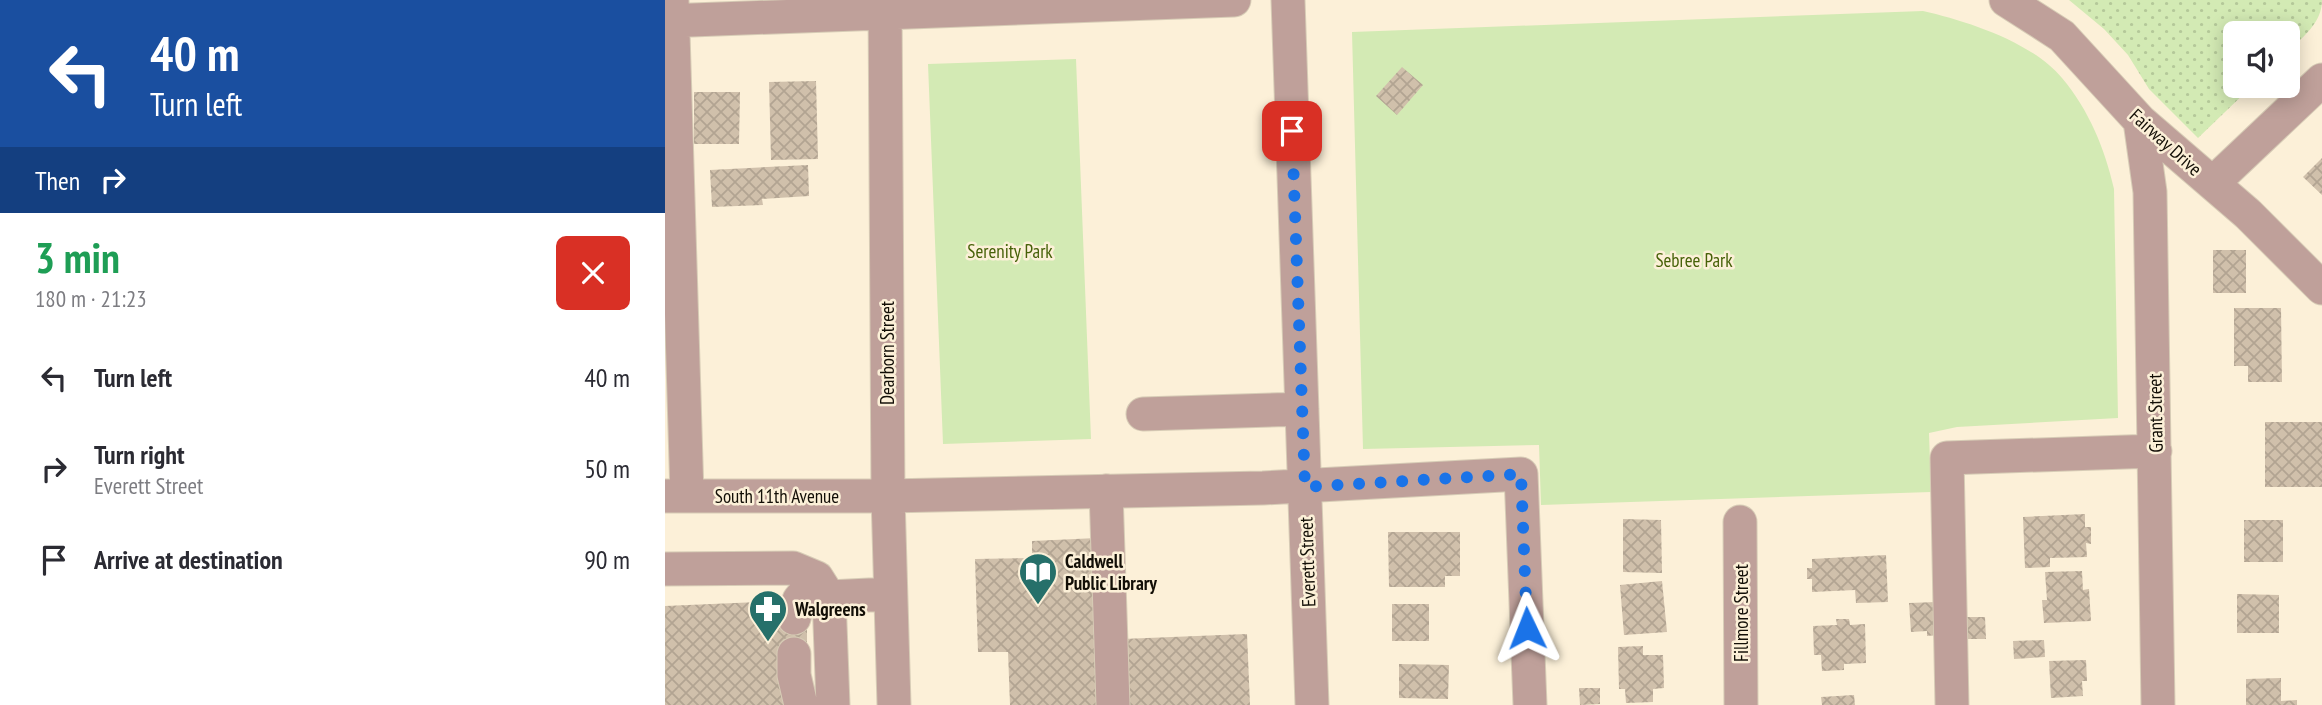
<!DOCTYPE html>
<html lang="en">
<head>
<meta charset="utf-8">
<style>
  body { margin:0; font-family:"PT Sans Narrow",sans-serif; background:#f2f2f3; color:#2b2b33; height:100vh; display:flex; flex-direction:column; font-size:26px; white-space:nowrap }
  * { box-sizing:border-box; margin:0 }
  p { font-size:23px; color:#7c7c81 }
  .icon { flex:none; width:38px; height:38px; fill:none; stroke:currentColor; stroke-width:2; stroke-linecap:round; stroke-linejoin:round }
  .map { position:relative; flex:1; overflow:hidden }
  .drawer { display:flex; flex-direction:column; background:#fff; width:665px }
  .drawer>* { flex:none }
  .top-card { background:#1a4fa0; color:#fff; overflow:hidden }
  .tools { position:absolute; left:1558px; top:21px; display:grid; gap:14px }
  .tools a { display:grid; place-items:center; width:77px; height:77px; border-radius:10px; background:#fff; box-shadow:0 4px 18px #0003; font-size:35px }
  .pin { position:absolute; display:grid; place-items:center; width:60px; height:60px; color:#fff; margin:-30px; border-radius:14px; box-shadow:0 4px 10px #0006 }
  .me { position:absolute; width:77px; margin:-38px; rotate:358deg; stroke-linejoin:round; filter:drop-shadow(0 0 5px #0008) }
  .turn { display:flex; align-items:center; gap:24px; height:147px; padding:0 35px; font-size:32px }
  .turn .icon { width:91px; height:91px; stroke-width:2.5 }
  .turn b { display:block; font-size:49px; line-height:60px }
  .then { display:flex; align-items:center; height:66px; padding:0 35px; background:#0003; gap:14px; font-size:26px }
  .round { display:grid; place-items:center; flex:none; width:74px; height:74px; border-radius:10px; background:#f2f2f3 }
  .overview { display:flex; align-items:center; justify-content:space-between; height:119px; padding:0 35px }
  h1 { font-size:42px; font-weight:700; line-height:52px; color:#1e9e55 }
  ul { padding:0; list-style:none }
  li { display:flex; align-items:center; gap:21px; height:91px; padding:0 35px }
  li div { flex:1 }
  li b { display:block; font-size:26px }
  li em { font-style:normal }
  main { display:flex; flex:1; min-height:0 }
  .map>svg:first-child { display:block }
  .grass { fill:url(#grass-dots) }
  .park { fill:#d3eab4 }
  .building { fill:url(#building-cross-hatch) }
  .lines { fill:none; stroke-linecap:round; stroke-linejoin:round }
  .minor-casing { stroke:#d7ccb6; stroke-width:35 }
  .minor { stroke:#bfa09a; stroke-width:33 }
  .route { stroke:#1a73e8; stroke-width:12; stroke-dasharray:0 21.6 }
  .labels { text-anchor:middle; dominant-baseline:central; stroke-width:5; stroke-linejoin:round; paint-order:stroke }
  .street-label { font-size:19px; fill:#120e06; stroke:#fcf0d8 }
  .park-label { font-size:19px; fill:#466108; stroke:#fcf0d8 }
  .poi-label { font-size:19px; font-weight:bold; fill:#120e06; stroke:#fcf0d8; text-anchor:start }
</style>
</head>
<body>
<main>
<section class="drawer">
<div class="top-card">
<div class="turn"><svg class="icon" aria-label="left" viewBox="0 0 24 24"><path d="M17 20v-9H6M10 6l-5 5 5 5"/></svg><div><b>40 m</b>Turn left</div></div>
<div class="then">Then<svg class="icon" aria-label="right" viewBox="0 0 24 24"><path d="M7 20v-9h11M14 6l5 5-5 5"/></svg></div>
</div>
<div class="overview"><div><h1>3 min</h1><p>180 m · 21:23</p></div><a class="round" style="background:#d93025;color:#fff"><svg class="icon" aria-label="close" viewBox="0 0 24 24"><path d="M6 6l12 12M18 6L6 18"/></svg></a></div>
<ul>
<li><svg class="icon" aria-label="left" viewBox="0 0 24 24"><path d="M17 20v-9H6M10 6l-5 5 5 5"/></svg><div><b>Turn left</b></div><em>40 m</em></li>
<li><svg class="icon" aria-label="right" viewBox="0 0 24 24"><path d="M7 20v-9h11M14 6l5 5-5 5"/></svg><div><b>Turn right</b><p>Everett Street</p></div><em>50 m</em></li>
<li><svg class="icon" aria-label="arrive" viewBox="0 0 24 24"><path d="M6 21V4h12l-3 4 3 4H6"/></svg><div><b>Arrive at destination</b></div><em>90 m</em></li>
</ul>
</section>
<div class="map">
<svg width="1657" height="705" viewBox="0 0 1657 705">
  <defs>
    <pattern id="grass-dots" width="8" height="8" patternUnits="userSpaceOnUse" patternTransform="scale(1.75)"><rect width="8" height="8" fill="#d3eab4"/><path d="M2 2h.1M6 6h.1" fill="none" stroke="#b4c899" stroke-width="1.8" stroke-linecap="round"/></pattern>
    <pattern id="building-cross-hatch" width="8" height="8" patternUnits="userSpaceOnUse" patternTransform="scale(1.75)"><rect width="8" height="8" fill="#d0c0ab"/><path d="M0 0l8 8M0 8l8-8" fill="none" stroke="#b2a492"/></pattern>
  </defs>
  <rect width="100%" height="100%" fill="#fcf0d8"/>
  <path class="grass" d="M 1404,0 L 1657,0 C 1657,23 1638,37 1622,52 L 1622,33 L 1570,33 L 1570,86 L 1587,86 L 1533,138 L 1484,89 L 1463,55 L 1439,29 Z"/>
  <path class="park" d="M 1258,11 C 1302,21 1367,42 1397,78 C 1424,110 1440,149 1449,189 L 1453,418 L 1292,427 L 1264,433 L 1266,492 L 876,505 L 874,445 L 698,449 L 687,32 Z
    M 411,59 L 426,439 L 278,444 L 263,64 Z"/>
  <path class="building" d="M 737,67 L 758,85 L 732,115 L 711,96 Z
    M 151,81 L 153,159 L 106,160 L 104,82 Z
    M 29,92 L 75,92 L 74,144 L 29,144 Z
    M 1657,158 L 1657,195 L 1638,177 Z
    M 143,165 L 144,196 L 97,199 L 98,205 L 47,207 L 45,170 Z
    M 1548,250 L 1581,250 L 1581,293 L 1548,293 Z
    M 1569,308 L 1616,308 L 1617,382 L 1583,382 L 1583,366 L 1569,366 Z
    M 1600,422 L 1657,422 L 1657,487 L 1600,487 Z
    M 1420,514 L 1420,527 L 1426,527 L 1426,544 L 1421,543 L 1422,557 L 1385,558 L 1385,567 L 1360,568 L 1358,517 Z
    M 958,519 L 996,520 L 997,573 L 958,572 Z
    M 1579,520 L 1618,520 L 1618,562 L 1579,562 Z
    M 723,532 L 795,532 L 795,576 L 780,576 L 780,587 L 724,587 Z
    M 432,538 L 439,705 L 345,705 L 343,652 L 313,652 L 310,559 L 367,558 L 367,541 Z
    M 1221,555 L 1223,602 L 1191,603 L 1190,590 L 1147,592 L 1147,579 L 1142,579 L 1142,568 L 1147,568 L 1147,559 Z
    M 1417,571 L 1418,590 L 1424,589 L 1426,621 L 1379,623 L 1377,600 L 1382,600 L 1380,572 Z
    M 997,581 L 1002,632 L 959,635 L 955,585 Z
    M 1572,594 L 1614,595 L 1614,633 L 1572,633 Z
    M 118,601 L 142,618 L 142,654 L 122,705 L 0,705 L 0,606 Z
    M 1271,602 L 1272,635 L 1262,636 L 1262,631 L 1246,632 L 1244,603 Z
    M 727,604 L 764,604 L 764,641 L 727,641 Z
    M 1294,617 L 1320,617 L 1321,639 L 1295,639 Z
    M 1171,619 L 1184,619 L 1185,625 L 1200,624 L 1201,663 L 1179,664 L 1179,670 L 1157,671 L 1156,655 L 1149,655 L 1148,626 L 1172,625 Z
    M 582,634 L 585,705 L 460,705 L 457,639 Z
    M 1379,640 L 1380,657 L 1349,659 L 1348,641 Z
    M 978,646 L 978,655 L 998,655 L 999,688 L 988,689 L 988,702 L 961,703 L 960,689 L 954,689 L 953,647 Z
    M 1421,660 L 1422,681 L 1417,681 L 1418,696 L 1386,698 L 1384,661 Z
    M 734,664 L 784,665 L 783,699 L 734,698 Z
    M 1616,678 L 1616,701 L 1632,700 L 1632,705 L 1581,705 L 1581,679 Z
    M 914,688 L 935,688 L 935,704 L 915,705 Z
    M 1189,695 L 1190,705 L 1157,705 L 1156,697 Z"/>
  <g class="lines">
    <defs>
      <path id="minor" d="M 7,0 L 22,495
        M 220,0 L 223,496 L 229,705
        M 623,0 L 647,705
        M 1341,0 L 1397,36 L 1475,121 L 1583,214 L 1657,288
        M 0,21 L 569,0
        M 1475,121 L 1485,192 L 1493,705
        M 1548,183 L 1657,80
        M 478,414 L 637,409
        M 441,491 L 448,705
        M 0,496 L 223,496 L 598,488 L 856,474 L 865,705
        M 1075,522 L 1076,705
        M 0,569 L 128,568 L 152,578 L 164,597 L 168,705
        M 164,597 L 225,594
        M 129,618 L 134,600 L 152,578
        M 129,654 L 129,675 L 136,705
        M 1287,705 L 1282,458 L 1490,451"/>
    </defs>
    <use href="#minor" class="minor-casing"/>
    <use href="#minor" class="minor"/>
  </g>
  <g class="lines">
    <path class="route" d="M 627,131 L 640,487 L 856,474 L 862,628"/>
  </g>
  <defs>
    <symbol id="library-pin" viewBox="-11 -11 22 30"><path d="M0 17L-7.5 6A9.5 9.5 0 1 1 7.5 6Z" fill="#26706a" stroke="#fcf0d8"/><path d="M-6-4Q-3-5.5-.7-3.5V5Q-3 3-6 4ZM6-4Q3-5.5 .7-3.5V5Q3 3 6 4Z" fill="#fff"/></symbol>
    <symbol id="pharmacy-pin" viewBox="-11 -11 22 30"><path d="M0 17L-7.5 6A9.5 9.5 0 1 1 7.5 6Z" fill="#26706a" stroke="#fcf0d8"/><path d="M-2-6h4v4h4v4h-4v4h-4v-4h-4v-4h4Z" fill="#fff"/></symbol>
  </defs>
  <g fill-rule="evenodd">
    <use href="#library-pin" x="351" y="550" width="44" height="60"/>
    <use href="#pharmacy-pin" x="81" y="587" width="44" height="60"/>
  </g>
  <g class="labels">
    <g class="street-label">
      <text transform="translate(1501 142) rotate(42)">Fairway Drive</text>
      <text transform="translate(222 353) rotate(-90)">Dearborn Street</text>
      <text transform="translate(1490 413) rotate(-91)">Grant Street</text>
      <text x="112" y="496">South 11th Avenue</text>
      <text transform="translate(642 562) rotate(-92)">Everett Street</text>
      <text transform="translate(1076 613) rotate(-90)">Fillmore Street</text>
    </g>
    <g class="park-label">
      <text x="345" y="251">Serenity Park</text>
      <text x="1029" y="260">Sebree Park</text>
    </g>
    <g class="poi-label">
      <text x="400" y="561">Caldwell<tspan x="400" dy="22">Public Library</tspan></text>
      <text x="130" y="609">Walgreens</text>
    </g>
  </g>
</svg>
<div class="tools">
<a><svg class="icon" aria-label="sound" viewBox="0 0 24 24"><path d="M4 9h4l5-4v14l-5-4H4zM17 9q2 3 0 6"/></svg></a>
</div>
<div class="pin" style="left:627px;top:131px;background:#d93025"><svg class="icon" aria-label="arrive" viewBox="0 0 24 24"><path d="M6 21V4h12l-3 4 3 4H6"/></svg></div>
<svg class="me" style="left:862px;top:628px" viewBox="-20 -20 40 40"><path d="M0-17L14 15 0 8-14 15z" fill="#1a73e8" stroke="#fff" stroke-width="4"/></svg>
</div>
</main>
</body>
</html>
